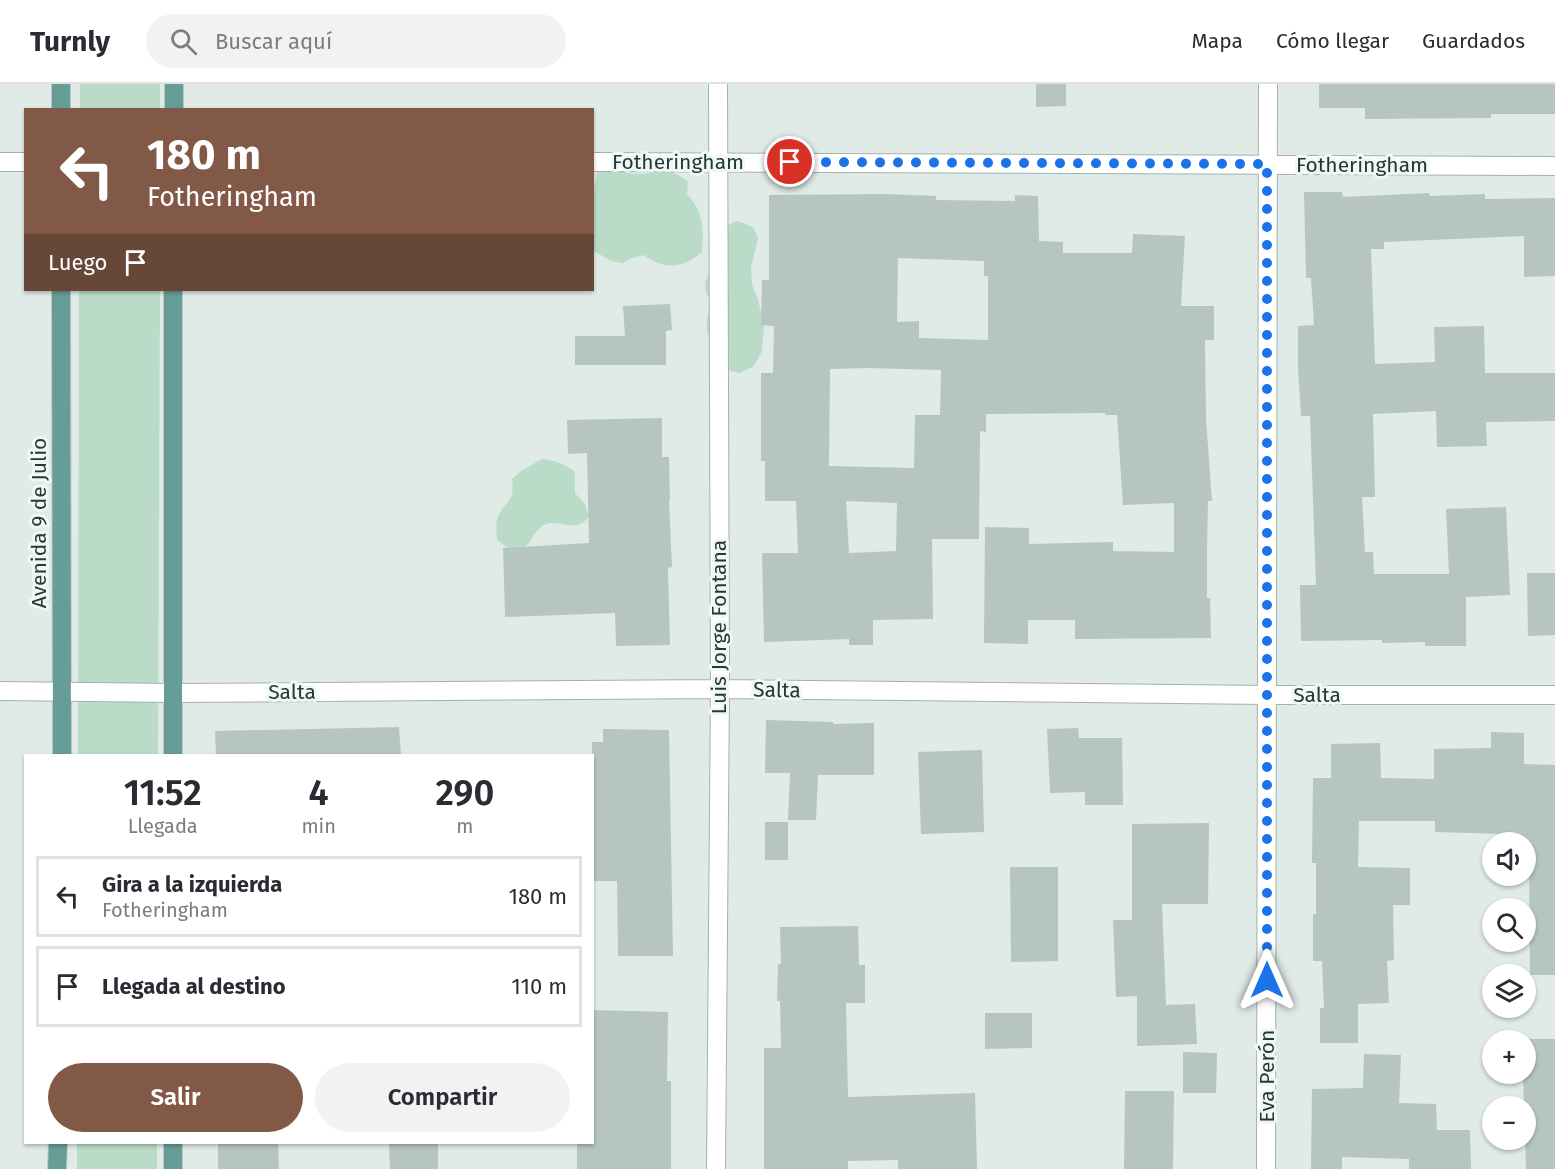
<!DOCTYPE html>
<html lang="es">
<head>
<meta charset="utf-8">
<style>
  body { margin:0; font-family:"Fira Sans",sans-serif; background:#f2f2f3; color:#2b2b33; height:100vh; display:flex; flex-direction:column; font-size:22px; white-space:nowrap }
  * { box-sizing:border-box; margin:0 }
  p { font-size:20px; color:#7c7c81 }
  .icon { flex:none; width:33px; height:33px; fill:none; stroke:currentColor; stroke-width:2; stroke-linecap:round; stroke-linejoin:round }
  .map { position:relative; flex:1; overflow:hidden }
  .drawer { position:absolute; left:24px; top:670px; width:570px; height:390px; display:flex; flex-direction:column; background:#fff; border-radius:0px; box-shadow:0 2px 4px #0004 }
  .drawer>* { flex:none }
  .hud { position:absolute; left:24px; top:24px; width:570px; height:183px; border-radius:0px; box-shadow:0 2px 4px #0004; background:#815946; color:#fff; overflow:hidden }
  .controls { position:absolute; left:1482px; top:748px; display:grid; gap:12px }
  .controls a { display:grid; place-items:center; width:54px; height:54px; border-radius:50%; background:#fff; box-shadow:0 2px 4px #0004; font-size:30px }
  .pin { position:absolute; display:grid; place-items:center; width:51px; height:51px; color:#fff; margin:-26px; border:3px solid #fff; border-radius:50%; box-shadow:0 2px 6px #0007 }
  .me { position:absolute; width:66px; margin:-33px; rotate:0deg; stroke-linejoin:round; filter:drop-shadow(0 0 4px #0008) }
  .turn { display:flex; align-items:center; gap:21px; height:126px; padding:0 24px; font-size:27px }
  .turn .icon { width:78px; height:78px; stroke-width:2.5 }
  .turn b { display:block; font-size:42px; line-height:51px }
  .then { display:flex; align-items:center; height:57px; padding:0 24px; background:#0003; gap:12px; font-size:22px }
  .eta { display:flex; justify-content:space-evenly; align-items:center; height:102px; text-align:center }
  .eta b { font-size:36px; font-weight:600; line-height:42px }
  .cta { display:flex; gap:12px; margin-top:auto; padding:12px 24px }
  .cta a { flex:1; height:69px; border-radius:36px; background:#815946; color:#fff; font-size:24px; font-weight:600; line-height:69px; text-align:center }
  .cta a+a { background:#f2f2f3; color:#2b2b33 }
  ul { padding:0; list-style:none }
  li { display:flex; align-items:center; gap:18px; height:81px; margin:0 12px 9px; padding:0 12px; border:3px solid #e1e1e2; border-radius:0px }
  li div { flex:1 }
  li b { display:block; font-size:22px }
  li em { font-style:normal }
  header { display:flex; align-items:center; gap:36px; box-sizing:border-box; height:84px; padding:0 30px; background:#fff; border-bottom:2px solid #e1e1e2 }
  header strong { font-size:28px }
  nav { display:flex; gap:33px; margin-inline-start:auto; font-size:21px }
  .search { width:420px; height:54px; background:#f2f2f3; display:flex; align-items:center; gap:15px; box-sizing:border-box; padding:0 21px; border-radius:33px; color:#7c7c81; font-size:22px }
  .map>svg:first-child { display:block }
  .green { fill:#badbc7 }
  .building { fill:#b6c5c0; fill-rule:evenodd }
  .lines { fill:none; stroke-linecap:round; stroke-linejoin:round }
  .minor-casing { stroke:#a3b2ae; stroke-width:20 }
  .major-casing { stroke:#bdc4c3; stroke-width:20 }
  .minor { stroke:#fff; stroke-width:18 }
  .major { stroke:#669e97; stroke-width:18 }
  .route { stroke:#1a73e8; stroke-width:10; stroke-dasharray:0 18 }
  .labels { text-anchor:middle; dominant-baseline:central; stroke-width:6; stroke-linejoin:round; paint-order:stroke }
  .street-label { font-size:21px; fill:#223a36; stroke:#f0f7f4 }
</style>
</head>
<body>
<header>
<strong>Turnly</strong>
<div class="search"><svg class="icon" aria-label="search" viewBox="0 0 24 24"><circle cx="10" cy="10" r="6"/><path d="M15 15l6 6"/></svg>Buscar aquí</div>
<nav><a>Mapa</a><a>Cómo llegar</a><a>Guardados</a></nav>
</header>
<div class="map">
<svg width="1555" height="1085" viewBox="0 0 1555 1085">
  <rect width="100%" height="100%" fill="#e0eae7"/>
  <path class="green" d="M 80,0 L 160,0 L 160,25 L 80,25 Z
    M 610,84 C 618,86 626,89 634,90 C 656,91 670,81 688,98 L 687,110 C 703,127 704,145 702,168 C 682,185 665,186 643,171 L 630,175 L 623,179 L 611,177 L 594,167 C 590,141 592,112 598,86 Z
    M 737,137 L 753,143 L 758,154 L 751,184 L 752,201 L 758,215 L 764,242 L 762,267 L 754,282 L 740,289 L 726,286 C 710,260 701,249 711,217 L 706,209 L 705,199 L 726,142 Z
    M 79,206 L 160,206 L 158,672 L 78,672 Z
    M 542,375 C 556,377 564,379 575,388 L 575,409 L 585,420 L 589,432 C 575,452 560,433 544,441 C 530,448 535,463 513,468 L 497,456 C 496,446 495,435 501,427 C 511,412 514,415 512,395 L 521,387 Z
    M 77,1059 L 157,1059 L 157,1085 L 77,1085 Z"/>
  <path class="building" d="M 1036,0 L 1066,0 L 1066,22 L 1036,23 Z
    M 1319,0 L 1555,0 L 1555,30 L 1491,30 L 1491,34 L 1365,35 L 1365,24 L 1319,24 Z
    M 1304,108 L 1342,108 L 1343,113 L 1429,109 L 1430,112 L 1485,110 L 1485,115 L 1555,114 L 1555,192 L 1524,193 L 1524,152 L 1384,158 L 1384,165 L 1371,165 L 1375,280 L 1435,278 L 1434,243 L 1484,242 L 1485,289 L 1555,289 L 1555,337 L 1486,338 L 1487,362 L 1437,363 L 1436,327 L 1373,330 L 1375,413 L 1362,413 L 1365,468 L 1373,468 L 1374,490 L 1449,490 L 1446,425 L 1506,423 L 1510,511 L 1466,513 L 1466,562 L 1425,562 L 1425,558 L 1382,559 L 1382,556 L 1301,557 L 1300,501 L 1316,501 L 1310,332 L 1301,332 L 1298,284 L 1298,242 L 1314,241 L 1311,194 L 1306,194 Z
    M 887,110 L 936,112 L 936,116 L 1015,117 L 1015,111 L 1038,112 L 1039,157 L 1063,158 L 1063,169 L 1132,169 L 1133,150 L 1185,152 L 1181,222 L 1214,222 L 1214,256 L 1205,256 L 1206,335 L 1212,417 L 1208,417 L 1207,468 L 1207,514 L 1210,514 L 1211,554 L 1075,555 L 1075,536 L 1028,536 L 1028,560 L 984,559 L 985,443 L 1029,444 L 1029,460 L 1113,458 L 1113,467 L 1174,468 L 1174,419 L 1123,421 L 1117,331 L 1105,331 L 1105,329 L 986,330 L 986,348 L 980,347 L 979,455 L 932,455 L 933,535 L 873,536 L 873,561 L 849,561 L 849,555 L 764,558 L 762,469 L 798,469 L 796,417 L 765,417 L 765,377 L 761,377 L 761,289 L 773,289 L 774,242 L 761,241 L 762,196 L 769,196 L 769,111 ZM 898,174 L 984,177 L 984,192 L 988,192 L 988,256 L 919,254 L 919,237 L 897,238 ZM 867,284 L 941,286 L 940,331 L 915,331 L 914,384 L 829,382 L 830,285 ZM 846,417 L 897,419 L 896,467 L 849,469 Z
    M 670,220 L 672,246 L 666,247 L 666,281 L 575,281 L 575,252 L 625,252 L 623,222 Z
    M 662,334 L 662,373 L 669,373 L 670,417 L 669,417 L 672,483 L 668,484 L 670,561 L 616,562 L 615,529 L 505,533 L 503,464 L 589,459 L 587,369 L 568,370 L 567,336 Z
    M 1527,489 L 1555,489 L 1555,551 L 1528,552 Z
    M 766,636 L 833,638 L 833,640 L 874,639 L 874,691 L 818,691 L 816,736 L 788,736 L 790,689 L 765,689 Z
    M 399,643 L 401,672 L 216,672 L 215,647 Z
    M 1078,644 L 1079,654 L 1122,654 L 1123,721 L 1085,721 L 1085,708 L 1050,709 L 1047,645 Z
    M 603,645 L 669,646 L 673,872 L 618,872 L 617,797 L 592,797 L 592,658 L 603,658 Z
    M 1491,648 L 1524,649 L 1524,680 L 1555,681 L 1555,891 L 1530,891 L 1529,769 L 1526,769 L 1526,759 L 1505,759 L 1505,750 L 1435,748 L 1435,737 L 1359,737 L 1358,783 L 1410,784 L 1410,821 L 1393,821 L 1394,876 L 1387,877 L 1389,919 L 1358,920 L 1358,959 L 1320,959 L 1320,924 L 1324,924 L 1322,877 L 1313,877 L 1313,830 L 1316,830 L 1316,779 L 1312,779 L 1313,694 L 1331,694 L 1331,660 L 1380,659 L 1381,694 L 1434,695 L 1434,665 L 1491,664 Z
    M 982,666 L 984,748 L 921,750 L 918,668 Z
    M 765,738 L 788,738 L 788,776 L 765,776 Z
    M 1209,739 L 1208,820 L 1162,820 L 1166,921 L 1195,920 L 1197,960 L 1137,962 L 1137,912 L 1116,913 L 1113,836 L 1132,836 L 1132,740 Z
    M 1010,783 L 1058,783 L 1058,877 L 1011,878 Z
    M 858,842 L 859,881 L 865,881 L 865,919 L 846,919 L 848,1013 L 975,1009 L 977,1085 L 898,1085 L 898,1076 L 848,1077 L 848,1085 L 764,1085 L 764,964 L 781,964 L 780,917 L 777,917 L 778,880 L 781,880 L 780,843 Z
    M 592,926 L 668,928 L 667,997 L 671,997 L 671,1085 L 577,1085 L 577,1059 L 592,1059 Z
    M 985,929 L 1032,929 L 1032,964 L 985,965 Z
    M 1523,955 L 1555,955 L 1555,1085 L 1526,1085 L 1523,990 L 1526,990 L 1526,957 L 1523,957 Z
    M 1183,968 L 1217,969 L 1216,1009 L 1183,1009 Z
    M 1364,970 L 1401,971 L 1399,1019 L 1436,1020 L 1437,1046 L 1470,1046 L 1471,1085 L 1409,1085 L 1409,1075 L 1342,1073 L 1342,1085 L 1311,1085 L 1312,1005 L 1363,1004 Z
    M 1125,1007 L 1174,1007 L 1173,1085 L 1124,1085 Z
    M 218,1059 L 278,1059 L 279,1085 L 218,1085 Z
    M 389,1059 L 438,1059 L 438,1085 L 390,1085 Z"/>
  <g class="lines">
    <defs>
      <path id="minor" d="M 0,78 L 26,78
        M 592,78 L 1555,82
        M 0,607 L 174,609 L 720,605 L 1268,611 L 1555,611
        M 716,1085 L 720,605 L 718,0
        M 1266,1085 L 1268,0"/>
      <path id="major" d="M 61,26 L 61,0
        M 174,26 L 174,0
        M 61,206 L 62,672
        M 173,206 L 173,672
        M 57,1085 L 58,1059
        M 173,1085 L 173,1059"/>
    </defs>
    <use href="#minor" class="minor-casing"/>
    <use href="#major" class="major-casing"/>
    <use href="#minor" class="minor"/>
    <use href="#major" class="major"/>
  </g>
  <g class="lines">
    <path class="route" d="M 790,78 L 1267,80 L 1267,896"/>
  </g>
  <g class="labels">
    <g class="street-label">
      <text x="678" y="78">Fotheringham</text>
      <text x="1362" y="81">Fotheringham</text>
      <text transform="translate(39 439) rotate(-90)">Avenida 9 de Julio</text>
      <text transform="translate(719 543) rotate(-90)">Luis Jorge Fontana</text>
      <text transform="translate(777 606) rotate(1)">Salta</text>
      <text x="292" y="608">Salta</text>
      <text x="1317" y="611">Salta</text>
      <text transform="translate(1267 992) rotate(-90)">Eva Perón</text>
    </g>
  </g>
</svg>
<div class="controls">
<a><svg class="icon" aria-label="sound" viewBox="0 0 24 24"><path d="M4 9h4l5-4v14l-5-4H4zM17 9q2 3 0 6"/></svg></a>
<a><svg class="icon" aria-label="search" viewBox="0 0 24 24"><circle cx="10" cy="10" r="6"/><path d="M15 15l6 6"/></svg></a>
<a><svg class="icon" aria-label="layers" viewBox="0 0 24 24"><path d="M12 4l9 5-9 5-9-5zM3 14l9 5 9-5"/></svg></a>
<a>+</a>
<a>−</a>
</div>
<div class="pin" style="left:790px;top:78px;background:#d93025"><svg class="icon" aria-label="arrive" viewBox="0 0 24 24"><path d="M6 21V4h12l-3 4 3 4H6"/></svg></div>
<svg class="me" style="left:1267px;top:896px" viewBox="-20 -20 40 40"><path d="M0-17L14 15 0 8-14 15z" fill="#1a73e8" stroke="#fff" stroke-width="4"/></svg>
<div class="hud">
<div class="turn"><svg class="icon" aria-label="left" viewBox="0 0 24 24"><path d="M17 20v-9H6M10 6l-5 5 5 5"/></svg><div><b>180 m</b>Fotheringham</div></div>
<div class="then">Luego<svg class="icon" aria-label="arrive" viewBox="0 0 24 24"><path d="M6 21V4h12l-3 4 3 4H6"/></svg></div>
</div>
<section class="drawer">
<div class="eta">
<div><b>11:52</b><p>Llegada</p></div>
<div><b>4</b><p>min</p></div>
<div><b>290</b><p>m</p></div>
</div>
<ul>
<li><svg class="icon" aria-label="left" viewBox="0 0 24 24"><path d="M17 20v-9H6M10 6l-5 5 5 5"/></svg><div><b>Gira a la izquierda</b><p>Fotheringham</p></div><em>180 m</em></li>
<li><svg class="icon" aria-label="arrive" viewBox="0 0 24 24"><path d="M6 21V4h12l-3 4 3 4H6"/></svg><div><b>Llegada al destino</b></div><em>110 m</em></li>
</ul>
<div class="cta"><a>Salir</a><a>Compartir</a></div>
</section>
</div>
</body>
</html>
